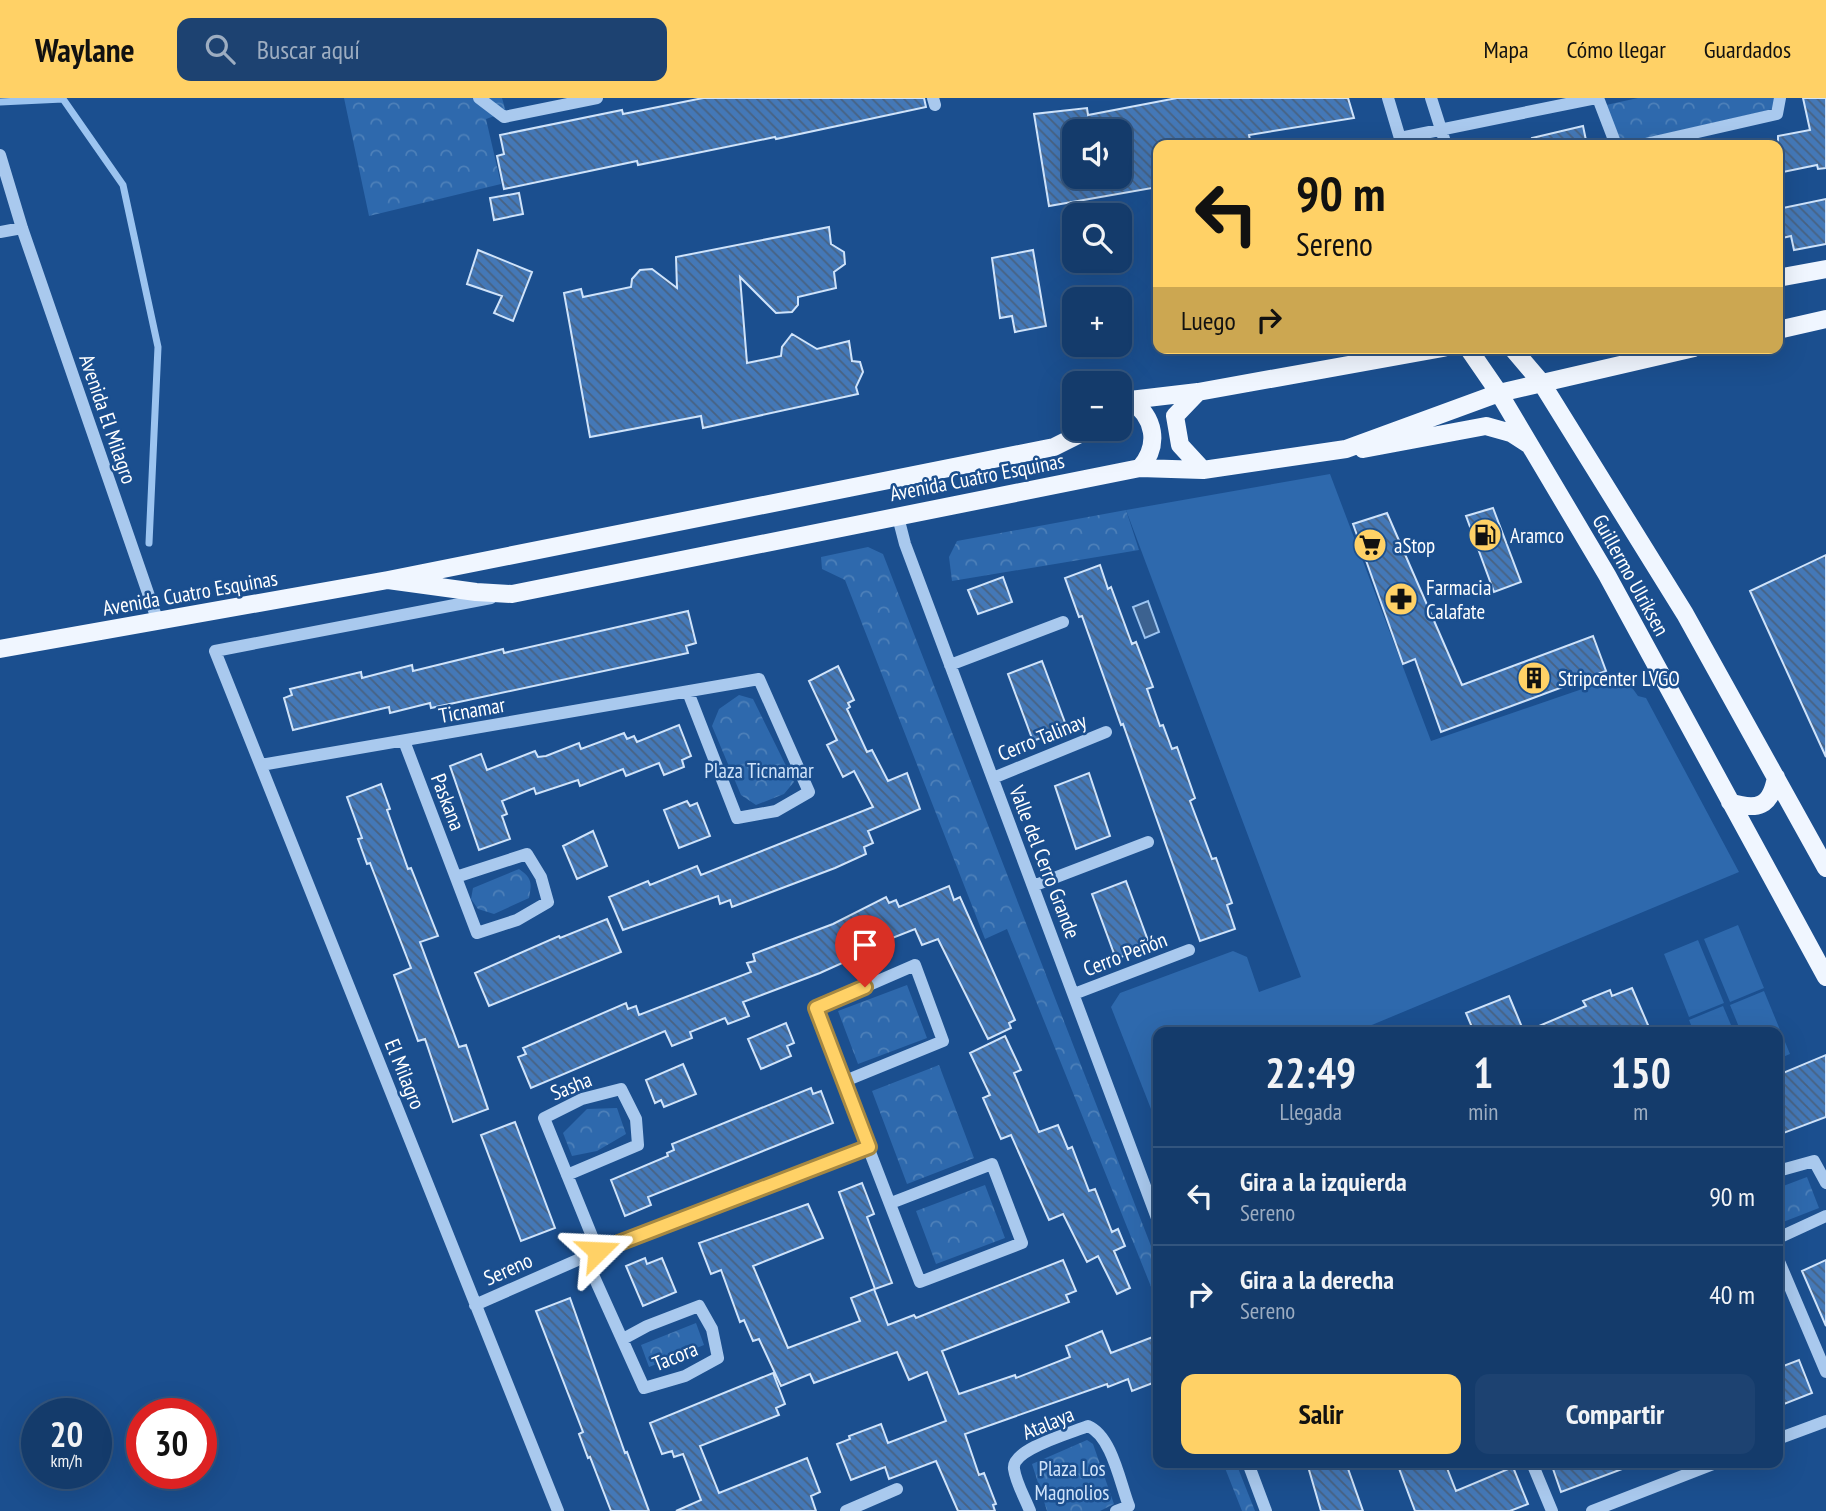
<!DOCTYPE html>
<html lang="es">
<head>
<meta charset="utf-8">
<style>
  body { margin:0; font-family:"PT Sans Narrow",sans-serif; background:#1d4271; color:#f1f3f6; height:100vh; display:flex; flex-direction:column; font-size:26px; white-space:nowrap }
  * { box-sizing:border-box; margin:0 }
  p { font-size:23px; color:#9dadc1 }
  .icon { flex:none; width:38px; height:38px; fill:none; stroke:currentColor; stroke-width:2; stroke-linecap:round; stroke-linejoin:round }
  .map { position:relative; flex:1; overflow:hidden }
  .drawer { position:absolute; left:1153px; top:929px; width:630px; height:441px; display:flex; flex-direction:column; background:#143b6b; border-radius:14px; box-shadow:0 7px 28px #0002,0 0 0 2px #33557e }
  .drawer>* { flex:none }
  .guide { position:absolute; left:1153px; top:42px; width:630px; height:214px; border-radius:14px; box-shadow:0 7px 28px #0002,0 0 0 2px #33557e; background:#ffd166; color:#111; overflow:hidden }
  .tools { position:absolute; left:1062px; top:21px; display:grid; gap:14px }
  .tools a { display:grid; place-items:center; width:70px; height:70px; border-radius:14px; background:#143b6b; box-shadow:0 7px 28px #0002,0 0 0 2px #33557e; font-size:35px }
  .speed { position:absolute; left:21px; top:1300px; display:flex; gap:14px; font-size:35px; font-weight:700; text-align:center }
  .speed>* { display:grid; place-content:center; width:91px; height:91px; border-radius:50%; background:#143b6b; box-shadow:0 7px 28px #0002,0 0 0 2px #33557e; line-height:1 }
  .speed small { font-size:18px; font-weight:400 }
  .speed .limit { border:10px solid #d22; background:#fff; color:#111 }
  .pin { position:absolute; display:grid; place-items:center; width:60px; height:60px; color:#fff; margin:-72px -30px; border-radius:50% 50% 50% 0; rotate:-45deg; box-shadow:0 0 7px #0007 }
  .pin .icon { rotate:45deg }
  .me { position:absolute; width:77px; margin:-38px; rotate:69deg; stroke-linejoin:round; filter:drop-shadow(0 0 5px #0008) }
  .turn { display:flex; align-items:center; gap:24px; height:147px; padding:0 28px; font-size:32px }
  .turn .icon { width:91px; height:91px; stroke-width:2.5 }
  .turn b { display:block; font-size:49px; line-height:60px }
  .then { display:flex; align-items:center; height:66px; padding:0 28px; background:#0003; gap:14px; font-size:26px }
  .eta { display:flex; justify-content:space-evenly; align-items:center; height:119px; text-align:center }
  .eta b { font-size:42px; font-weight:600; line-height:49px }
  .button { display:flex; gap:14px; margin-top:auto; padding:14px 28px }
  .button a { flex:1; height:80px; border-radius:14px; background:#ffd166; color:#111; font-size:28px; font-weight:600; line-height:80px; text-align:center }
  .button a+a { background:#1d4271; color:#f1f3f6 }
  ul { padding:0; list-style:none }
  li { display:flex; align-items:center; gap:21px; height:98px; padding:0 28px; border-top:2px solid #33557e }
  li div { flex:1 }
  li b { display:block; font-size:26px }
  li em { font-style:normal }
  header { display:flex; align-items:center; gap:42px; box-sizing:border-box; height:98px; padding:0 35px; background:#ffd166; color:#111 }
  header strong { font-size:33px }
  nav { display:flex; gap:38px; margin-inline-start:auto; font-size:24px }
  .search { width:490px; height:63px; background:#1d4271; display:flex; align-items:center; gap:18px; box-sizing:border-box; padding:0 24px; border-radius:14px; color:#9dadc1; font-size:26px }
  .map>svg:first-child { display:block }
  .green { fill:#2e69ad }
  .park { fill:url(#park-crowns) }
  .water { fill:#3c6290; stroke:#9cc4f0; stroke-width:2 }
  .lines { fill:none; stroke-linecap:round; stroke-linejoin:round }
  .stream { stroke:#9cc4f0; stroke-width:7 }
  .building { fill:url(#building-back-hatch); stroke:#cfe3fa; stroke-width:2; fill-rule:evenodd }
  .minor { stroke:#a9c9ee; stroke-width:12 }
  .major { stroke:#f0f6ff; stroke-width:18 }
  .route-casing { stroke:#a68842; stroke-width:18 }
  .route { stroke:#ffd166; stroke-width:12 }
  .labels { text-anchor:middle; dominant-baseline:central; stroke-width:5; stroke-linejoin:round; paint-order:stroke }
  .street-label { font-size:21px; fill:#fff; stroke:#1b4f8f }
  .poi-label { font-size:21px; fill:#fff; stroke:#1b4f8f; text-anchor:start }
  .park-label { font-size:21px; fill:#cfe3fa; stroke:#1b4f8f }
</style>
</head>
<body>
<header>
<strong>Waylane</strong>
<div class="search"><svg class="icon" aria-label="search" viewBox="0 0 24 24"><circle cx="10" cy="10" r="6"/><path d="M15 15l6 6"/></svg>Buscar aquí</div>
<nav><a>Mapa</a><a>Cómo llegar</a><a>Guardados</a></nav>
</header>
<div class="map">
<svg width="1826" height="1413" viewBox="0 0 1826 1413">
  <defs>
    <pattern id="park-crowns" width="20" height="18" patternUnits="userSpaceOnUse" patternTransform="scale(1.75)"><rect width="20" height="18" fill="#2e69ad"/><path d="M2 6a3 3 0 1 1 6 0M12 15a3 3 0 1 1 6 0" fill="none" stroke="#4d80b9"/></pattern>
    <pattern id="building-back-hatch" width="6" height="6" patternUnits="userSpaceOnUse" patternTransform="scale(1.75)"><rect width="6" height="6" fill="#4478b7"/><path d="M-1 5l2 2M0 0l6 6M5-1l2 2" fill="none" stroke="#486282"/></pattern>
  </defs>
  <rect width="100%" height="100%" fill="#1b4f8f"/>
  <path class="green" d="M 1330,376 L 1431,643 L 1623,577 L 1638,598 L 1646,600 L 1739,774 L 1355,934 L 1158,934 L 1158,1008 L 1151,1011 L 1111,909 L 1120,895 L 1233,853 L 1247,859 L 1259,894 L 1301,879 L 1126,412 Z
    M 1738,827 L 1764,890 L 1730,904 L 1704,841 Z
    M 1698,842 L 1724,905 L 1689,919 L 1664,856 Z
    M 1764,893 L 1790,956 L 1778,961 L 1778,934 L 1741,934 L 1730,907 Z
    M 1723,908 L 1734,934 L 1694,934 L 1689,922 Z"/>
  <path class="park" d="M 344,0 L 502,0 L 506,14 L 486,21 L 501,86 L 369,118 Z
    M 1638,0 L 1775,0 L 1773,11 L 1622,46 L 1606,7 Z
    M 1126,412 L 1139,452 L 952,483 L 949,459 L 957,443 Z
    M 868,449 L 883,456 L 1158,1166 L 1158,1206 L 1007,831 L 985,841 L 845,482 L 822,471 L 821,459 Z
    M 739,597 L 753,601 L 794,684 L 784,696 L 756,707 L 741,697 L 712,628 L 719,611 Z
    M 519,771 C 532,780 532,785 529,800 L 494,816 L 478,811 L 471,801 L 473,790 Z
    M 907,887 L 927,940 L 858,966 L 838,913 Z
    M 939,967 L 974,1060 L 907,1086 L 872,993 Z
    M 617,1010 L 626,1036 L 597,1053 L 572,1058 L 563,1035 L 587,1011 Z
    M 1807,1079 L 1819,1110 L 1778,1126 L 1778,1090 Z
    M 985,1087 L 1005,1140 L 936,1166 L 916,1113 Z
    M 696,1225 L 704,1247 L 649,1269 L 641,1247 Z
    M 1087,1342 L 1093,1346 L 1114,1406 L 1100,1413 L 1047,1413 L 1032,1366 Z
    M 1223,1365 L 1236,1365 L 1255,1413 L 1242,1413 Z"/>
  <path class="water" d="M 1148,503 L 1159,534 L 1145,540 L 1133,509 Z"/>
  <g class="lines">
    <path class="stream" d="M 0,4 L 63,1 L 123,87 L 158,249 L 149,445"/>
  </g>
  <path class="building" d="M 703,0 L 924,0 L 926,9 L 776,41 L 775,39 L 638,67 L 637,63 L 504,91 L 497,58 L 504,56 L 500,37 L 622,12 L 623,16 Z
    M 1177,0 L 1348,0 L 1354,20 L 1249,37 L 1251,47 L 1158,47 L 1158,89 L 1049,108 L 1034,16 L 1087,10 L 1088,17 ZM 1074,33 L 1120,33 L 1120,79 L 1074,79 Z
    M 1803,0 L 1826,0 L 1826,70 L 1818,71 L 1817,67 L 1778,75 L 1778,38 L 1810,32 Z
    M 1583,28 L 1587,47 L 1533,47 L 1532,40 Z
    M 519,95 L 523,116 L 494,122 L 490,100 Z
    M 1826,101 L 1826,146 L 1794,152 L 1791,138 L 1778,141 L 1778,111 Z
    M 829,129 L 831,146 L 844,154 L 845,166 L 834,174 L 836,190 L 798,199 L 798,207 L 792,214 L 776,215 L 740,179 L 747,265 L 781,258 L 782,249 L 792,236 L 817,251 L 849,243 L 852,263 L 860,264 L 863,274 L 856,289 L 858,296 L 703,330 L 701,318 L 590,339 L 564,195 L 581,191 L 583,199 L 631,189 L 632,181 L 640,172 L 652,171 L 677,190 L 676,159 Z
    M 478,152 L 532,174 L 513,223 L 494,215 L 502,198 L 467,186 Z
    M 1033,152 L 1046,228 L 1015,234 L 1012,218 L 1000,220 L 992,160 Z
    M 1493,410 L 1521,484 L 1494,494 L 1466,418 Z
    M 1387,415 L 1462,587 L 1593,538 L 1606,573 L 1441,634 L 1415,561 L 1403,566 L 1353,426 Z
    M 1826,457 L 1826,659 L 1750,493 Z
    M 1100,467 L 1108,491 L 1111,489 L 1132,546 L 1136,544 L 1153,589 L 1147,591 L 1160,628 L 1163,627 L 1172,651 L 1177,649 L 1195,700 L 1190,703 L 1212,761 L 1216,760 L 1232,805 L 1227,807 L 1235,831 L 1200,843 L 1123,626 L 1121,627 L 1082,518 L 1079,519 L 1065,480 Z
    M 1003,479 L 1012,504 L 978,516 L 968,492 Z
    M 688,513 L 696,545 L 686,548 L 688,555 L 431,610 L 430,605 L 390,615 L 389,609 L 293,632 L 284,600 L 292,597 L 290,591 L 361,574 L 362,580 L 412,567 L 413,573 L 503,551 L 504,555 Z
    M 1042,563 L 1067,630 L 1033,643 L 1008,576 Z
    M 838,568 L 854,602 L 848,605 L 850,609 L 847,611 L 867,654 L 872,652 L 888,683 L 907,675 L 920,711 L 868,733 L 873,745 L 864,749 L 866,756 L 835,770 L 732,809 L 730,802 L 720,806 L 718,798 L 623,832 L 609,799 L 648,783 L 650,787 L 697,768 L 701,777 L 873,709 L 854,673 L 843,679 L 827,647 L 837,642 L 809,583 Z
    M 679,627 L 691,658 L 682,662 L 684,669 L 664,677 L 659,665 L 626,678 L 623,671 L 580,688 L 578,682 L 536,696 L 534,690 L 502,703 L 507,716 L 502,718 L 510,741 L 479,752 L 450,668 L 481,656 L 487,672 L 535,653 L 538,659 L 546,658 L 579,645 L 581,651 L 624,635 L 627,641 L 634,638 L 637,644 Z
    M 1089,675 L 1110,738 L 1076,751 L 1055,688 Z
    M 381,686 L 390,711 L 387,712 L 408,771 L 411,770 L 438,838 L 420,844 L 459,949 L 466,947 L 488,1011 L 453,1024 L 425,941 L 418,943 L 394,877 L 411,870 L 370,765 L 367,766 L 358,741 L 362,740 L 347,699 Z
    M 687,703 L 690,708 L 697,705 L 710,738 L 679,750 L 664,712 Z
    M 593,733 L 607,768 L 577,781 L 563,748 Z
    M 1126,783 L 1150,848 L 1116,861 L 1092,796 Z
    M 949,788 L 954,802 L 960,799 L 1015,922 L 1009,925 L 1011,930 L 988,941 L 938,841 L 922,847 L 915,831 L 859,853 L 860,857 L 820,875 L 743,904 L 749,918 L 728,926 L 725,920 L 690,934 L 692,940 L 672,948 L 665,933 L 531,990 L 518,959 L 526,956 L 523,950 L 626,905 L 628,911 L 636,908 L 639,917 L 751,874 L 747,865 L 755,863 L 753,856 L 833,826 L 886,799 L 889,805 L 896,802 L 899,809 Z
    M 607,821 L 621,854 L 489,908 L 475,875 L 559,838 L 560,840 Z
    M 1632,890 L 1651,934 L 1525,934 L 1586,908 L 1583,903 L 1610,892 L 1612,898 Z
    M 1509,898 L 1524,934 L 1474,934 L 1466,915 Z
    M 786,925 L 794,945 L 787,948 L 791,958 L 761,971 L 748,941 Z
    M 1005,938 L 1021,972 L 1014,975 L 1039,1034 L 1058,1027 L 1068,1051 L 1072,1049 L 1089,1093 L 1095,1091 L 1112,1134 L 1118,1131 L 1125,1148 L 1114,1153 L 1130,1190 L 1117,1196 L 1098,1158 L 1087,1164 L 1063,1116 L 1049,1122 L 1011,1037 L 1001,1041 L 983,1000 L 990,997 L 970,955 Z
    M 1826,957 L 1826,1019 L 1778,1037 L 1778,977 Z
    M 683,966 L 696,996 L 664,1009 L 661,1002 L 655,1005 L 646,982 Z
    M 811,990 L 813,996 L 821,993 L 833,1025 L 648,1099 L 651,1107 L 625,1118 L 611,1082 L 668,1058 L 667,1055 L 674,1052 L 672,1046 Z
    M 515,1024 L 555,1130 L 521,1143 L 481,1037 Z
    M 862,1085 L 874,1116 L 867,1119 L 892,1185 L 875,1191 L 839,1094 Z
    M 808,1106 L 823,1140 L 753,1168 L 788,1250 L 860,1223 L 851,1200 L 874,1191 L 888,1227 L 914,1217 L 916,1220 L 1063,1162 L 1076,1193 L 1066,1197 L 1069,1204 L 942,1253 L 959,1296 L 1015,1277 L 1016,1280 L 1070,1259 L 1066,1248 L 1102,1233 L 1111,1255 L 1158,1237 L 1158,1283 L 1132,1293 L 1128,1281 L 1108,1289 L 1107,1286 L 965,1336 L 979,1377 L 984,1375 L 996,1406 L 993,1407 L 995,1413 L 958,1413 L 936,1363 L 889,1381 L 885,1369 L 851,1382 L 837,1346 L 850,1341 L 849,1338 L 881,1326 L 888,1345 L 946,1323 L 927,1274 L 909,1282 L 897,1254 L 814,1285 L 810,1276 L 781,1288 L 759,1241 L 753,1243 L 744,1222 L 740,1224 L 721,1172 L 711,1176 L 699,1145 Z
    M 645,1160 L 647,1166 L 662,1160 L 676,1194 L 643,1208 L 626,1168 Z
    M 1826,1162 L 1826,1228 L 1802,1173 Z
    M 570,1200 L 625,1355 L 627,1354 L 649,1413 L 611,1413 L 590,1359 L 588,1360 L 579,1336 L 583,1334 L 536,1213 Z
    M 1799,1262 L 1812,1295 L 1784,1306 L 1778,1292 L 1778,1270 Z
    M 773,1275 L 785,1306 L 776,1310 L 779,1317 L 700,1348 L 719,1395 L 807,1360 L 820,1394 L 811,1398 L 816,1413 L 676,1413 L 701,1402 L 683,1356 L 674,1359 L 672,1353 L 662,1356 L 650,1325 Z
    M 1307,1365 L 1346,1365 L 1363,1413 L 1321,1413 Z
    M 1397,1365 L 1445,1365 L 1456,1393 L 1513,1369 L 1528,1406 L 1510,1413 L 1415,1413 Z
    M 1551,1365 L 1632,1365 L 1633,1367 L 1561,1394 Z"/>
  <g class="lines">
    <path class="minor" d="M 479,0 L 504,19 L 597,0
      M 933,0 L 935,7
      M 1388,0 L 1402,47
      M 1431,0 L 1446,47
      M 1598,0 L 1616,47
      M 1400,40 L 1596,0
      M 1641,47 L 1777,16 L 1780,0
      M 0,57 L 22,130 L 158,524
      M 0,134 L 22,130
      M 898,419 L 905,446 L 1158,1123
      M 491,500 L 215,553 L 558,1413
      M 950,567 L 1063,524
      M 404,643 L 477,835 L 517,822 L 548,804 L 541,779 L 527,756 L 456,779
      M 261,667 L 759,581 L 809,694 L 776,713 L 737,720 L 688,594
      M 993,680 L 1106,634
      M 1033,788 L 1148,744
      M 1074,896 L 1189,852
      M 845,983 L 943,943 L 915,867 L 816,910 L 868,1049
      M 1778,1073 L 1814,1063 L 1826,1085
      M 567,1077 L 638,1047 L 636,1021 L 621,991 L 582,1001 L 544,1020 L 598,1153
      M 1778,1140 L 1826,1118
      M 585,1159 L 644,1290 L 685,1278 L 718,1260 L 712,1231 L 699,1208 L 647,1228 L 623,1241
      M 1778,1161 L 1826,1274
      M 475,1207 L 598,1153 L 868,1049 L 920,1184 L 1022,1145 L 992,1066 L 891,1105
      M 1778,1341 L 1826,1323
      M 1248,1365 L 1266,1413
      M 1532,1365 L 1552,1413
      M 846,1413 L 897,1391
      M 1030,1413 C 1025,1400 1016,1385 1014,1371 C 1011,1351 1071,1335 1088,1328 C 1112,1338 1120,1385 1129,1408 L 1116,1413
      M 1592,1413 L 1716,1365"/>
    <path class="major" d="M 1778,180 L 1826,171
      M 1778,232 L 1826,221
      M 1468,250 L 1499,295 L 1607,477 L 1826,879
      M 1512,250 L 1541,284 L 1685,516 L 1826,770
      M 1198,294 L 1175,318 L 1180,347 L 1203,372
      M 1130,302 C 1155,319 1160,347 1140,370
      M 1120,310 L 1130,302 L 1198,294 L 1443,250
      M 1363,351 L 1486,328 L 1511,335 L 1528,346
      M 388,482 L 476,494 L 512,496 L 1140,370 L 1203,372 L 1346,351 L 1499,295 L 1694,250
      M 0,551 L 388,482 L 1054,349 L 1090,331
      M 1730,704 C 1757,713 1771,709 1776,679"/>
  </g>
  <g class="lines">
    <defs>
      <path id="route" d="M 598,1153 L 869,1049 L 816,910 L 865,889"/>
    </defs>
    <use href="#route" class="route-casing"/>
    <use href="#route" class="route"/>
  </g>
  <defs>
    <symbol id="fuel-disc" viewBox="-11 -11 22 22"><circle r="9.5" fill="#ffd166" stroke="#1b4f8f"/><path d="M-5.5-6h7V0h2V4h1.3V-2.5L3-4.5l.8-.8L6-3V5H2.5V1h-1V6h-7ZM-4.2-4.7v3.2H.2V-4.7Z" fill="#111"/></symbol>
    <symbol id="supermarket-disc" viewBox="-11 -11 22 22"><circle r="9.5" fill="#ffd166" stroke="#1b4f8f"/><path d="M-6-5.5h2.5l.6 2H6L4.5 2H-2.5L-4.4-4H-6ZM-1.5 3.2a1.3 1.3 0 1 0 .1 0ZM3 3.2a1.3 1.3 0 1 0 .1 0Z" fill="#111"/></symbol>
    <symbol id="pharmacy-disc" viewBox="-11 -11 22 22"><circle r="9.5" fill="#ffd166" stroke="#1b4f8f"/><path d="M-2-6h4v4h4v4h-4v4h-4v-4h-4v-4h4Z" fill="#111"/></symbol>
    <symbol id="building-disc" viewBox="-11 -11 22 22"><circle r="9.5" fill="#ffd166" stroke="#1b4f8f"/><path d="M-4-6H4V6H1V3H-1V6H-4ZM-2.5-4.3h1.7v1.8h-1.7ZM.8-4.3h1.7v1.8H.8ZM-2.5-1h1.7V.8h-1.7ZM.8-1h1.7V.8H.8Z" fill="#111"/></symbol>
  </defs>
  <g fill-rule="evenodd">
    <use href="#fuel-disc" x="1466" y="418" width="38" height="38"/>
    <use href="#supermarket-disc" x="1351" y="428" width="38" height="38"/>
    <use href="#pharmacy-disc" x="1382" y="482" width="38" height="38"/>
    <use href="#building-disc" x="1515" y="561" width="38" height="38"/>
  </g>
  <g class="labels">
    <g class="street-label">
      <text transform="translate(108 321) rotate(71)">Avenida El Milagro</text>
      <text transform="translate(977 379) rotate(-11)">Avenida Cuatro Esquinas</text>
      <text transform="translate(1631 477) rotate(61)">Guillermo Ulriksen</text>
      <text transform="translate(190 495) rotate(-10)">Avenida Cuatro Esquinas</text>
      <text transform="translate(472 612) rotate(-10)">Ticnamar</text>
      <text transform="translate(1042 639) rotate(-22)">Cerro Talinay</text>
      <text transform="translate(448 704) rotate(69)">Paskana</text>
      <text transform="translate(1045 764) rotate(69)">Valle del Cerro Grande</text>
      <text transform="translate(1125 856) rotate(-21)">Cerro Peñón</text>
      <text transform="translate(405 976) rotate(68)">El Milagro</text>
      <text transform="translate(571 988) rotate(-22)">Sasha</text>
      <text transform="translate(508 1171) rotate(-24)">Sereno</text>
      <text transform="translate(675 1258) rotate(-22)">Tacora</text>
      <text transform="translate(1048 1325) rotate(-22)">Atalaya</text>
    </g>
    <g class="poi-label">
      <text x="1510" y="437">Aramco</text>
      <text x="1394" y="447">aStop</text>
      <text x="1426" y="489">Farmacia<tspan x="1426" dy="24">Calafate</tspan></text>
      <text x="1558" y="580">Stripcenter LVGO</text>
    </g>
    <g class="park-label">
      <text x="759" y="672">Plaza Ticnamar</text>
      <text x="1072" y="1370">Plaza Los<tspan x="1072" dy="24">Magnolios</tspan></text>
    </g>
  </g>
</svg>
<div class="tools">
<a><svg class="icon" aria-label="sound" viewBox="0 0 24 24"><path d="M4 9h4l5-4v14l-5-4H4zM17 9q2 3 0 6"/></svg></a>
<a><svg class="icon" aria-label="search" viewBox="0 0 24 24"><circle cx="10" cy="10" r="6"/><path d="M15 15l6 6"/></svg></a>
<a>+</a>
<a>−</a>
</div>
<div class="speed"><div>20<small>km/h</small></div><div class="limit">30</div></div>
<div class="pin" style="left:865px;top:889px;background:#d93025"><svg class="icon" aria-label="arrive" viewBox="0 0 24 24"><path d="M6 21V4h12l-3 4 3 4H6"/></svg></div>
<svg class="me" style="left:598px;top:1153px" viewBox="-20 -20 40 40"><path d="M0-17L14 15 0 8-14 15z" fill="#ffd166" stroke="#fff" stroke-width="4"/></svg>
<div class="guide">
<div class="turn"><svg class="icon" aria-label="left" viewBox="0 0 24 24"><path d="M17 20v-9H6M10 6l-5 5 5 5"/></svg><div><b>90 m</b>Sereno</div></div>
<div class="then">Luego<svg class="icon" aria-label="right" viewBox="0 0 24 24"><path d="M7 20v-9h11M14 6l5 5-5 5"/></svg></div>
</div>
<section class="drawer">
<div class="eta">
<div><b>22:49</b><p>Llegada</p></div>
<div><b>1</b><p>min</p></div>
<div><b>150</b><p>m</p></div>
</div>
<ul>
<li><svg class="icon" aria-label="left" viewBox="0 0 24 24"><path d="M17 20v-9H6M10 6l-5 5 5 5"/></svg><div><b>Gira a la izquierda</b><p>Sereno</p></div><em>90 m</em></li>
<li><svg class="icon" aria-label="right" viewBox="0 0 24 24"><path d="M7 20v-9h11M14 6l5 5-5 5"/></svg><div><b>Gira a la derecha</b><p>Sereno</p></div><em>40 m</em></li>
</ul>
<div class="button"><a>Salir</a><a>Compartir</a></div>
</section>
</div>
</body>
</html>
